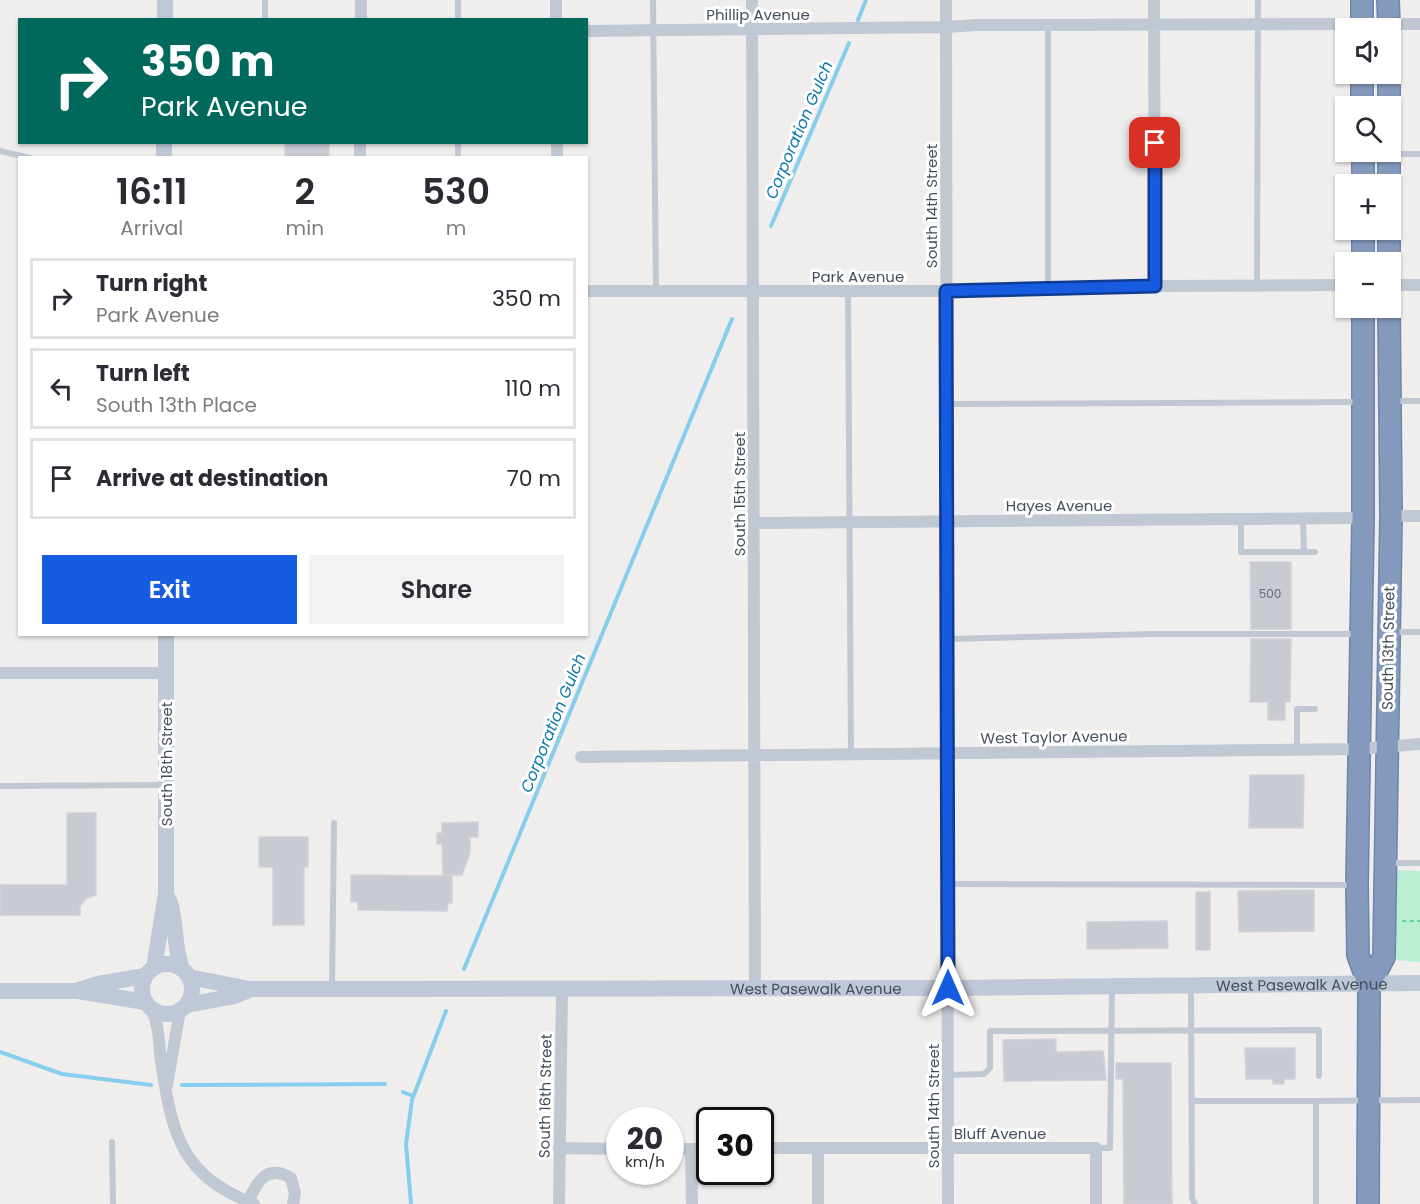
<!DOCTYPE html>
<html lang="en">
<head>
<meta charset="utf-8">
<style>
  body { margin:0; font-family:Poppins,sans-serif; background:#f2f2f3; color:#2b2b33; height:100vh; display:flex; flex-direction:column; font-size:22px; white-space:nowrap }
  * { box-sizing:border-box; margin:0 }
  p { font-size:20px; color:#7c7c81 }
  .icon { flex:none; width:33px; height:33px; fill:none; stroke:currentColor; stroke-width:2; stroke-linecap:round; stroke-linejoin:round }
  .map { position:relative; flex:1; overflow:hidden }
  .details { position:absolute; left:18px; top:156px; width:570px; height:480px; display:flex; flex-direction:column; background:#fff; border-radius:0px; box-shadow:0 2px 4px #0004 }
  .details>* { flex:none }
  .hud { position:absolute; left:18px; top:18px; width:570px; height:126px; border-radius:0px; box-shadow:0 2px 4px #0004; background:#00695c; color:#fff; overflow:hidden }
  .tools { position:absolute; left:1335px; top:18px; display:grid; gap:12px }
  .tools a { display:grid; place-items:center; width:66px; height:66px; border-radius:0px; background:#fff; box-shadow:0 2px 4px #0004; font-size:30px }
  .speed { position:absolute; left:606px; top:1107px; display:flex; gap:12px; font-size:30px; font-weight:700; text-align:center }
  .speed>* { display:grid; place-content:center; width:78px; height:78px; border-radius:50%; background:#fff; box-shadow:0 2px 4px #0004; line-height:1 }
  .speed small { font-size:15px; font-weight:400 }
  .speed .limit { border:3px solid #111; border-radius:9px; background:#fff; color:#111 }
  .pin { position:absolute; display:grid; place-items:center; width:51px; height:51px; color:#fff; margin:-26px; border-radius:12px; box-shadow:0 3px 9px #0006 }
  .me { position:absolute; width:66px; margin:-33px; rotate:0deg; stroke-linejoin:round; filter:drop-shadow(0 0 4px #0008) }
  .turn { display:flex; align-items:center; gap:21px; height:126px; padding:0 24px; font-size:27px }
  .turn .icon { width:78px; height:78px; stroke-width:2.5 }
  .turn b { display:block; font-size:42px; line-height:51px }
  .eta { display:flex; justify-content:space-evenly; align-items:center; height:102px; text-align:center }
  .eta b { font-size:36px; font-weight:600; line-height:42px }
  .cta { display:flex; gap:12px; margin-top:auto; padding:12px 24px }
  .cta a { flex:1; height:69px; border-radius:0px; background:#175ce0; color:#fff; font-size:24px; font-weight:600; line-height:69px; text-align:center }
  .cta a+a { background:#f2f2f3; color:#2b2b33 }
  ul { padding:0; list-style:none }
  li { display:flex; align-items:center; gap:18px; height:81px; margin:0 12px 9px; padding:0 12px; border:3px solid #e1e1e2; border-radius:0px }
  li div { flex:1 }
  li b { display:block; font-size:22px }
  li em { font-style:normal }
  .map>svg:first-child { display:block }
  .green { fill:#baefd3 }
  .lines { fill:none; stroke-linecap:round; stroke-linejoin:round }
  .stream { stroke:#86ceec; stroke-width:4 }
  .building { fill:#c9cbd3; stroke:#d1d2d9; stroke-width:1.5 }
  .highway-casing { stroke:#6f85a9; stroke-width:24 }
  .path { stroke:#72cda9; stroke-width:2; stroke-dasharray:4.5 3; stroke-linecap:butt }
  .lane { stroke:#c0c8d3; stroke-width:6 }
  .street { stroke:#c0c8d3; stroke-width:12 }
  .secondary { stroke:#bfc8d7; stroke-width:16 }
  .highway { stroke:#849abd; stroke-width:21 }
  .route-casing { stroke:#0f3c92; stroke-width:15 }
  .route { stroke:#175ce0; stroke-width:10 }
  .labels { text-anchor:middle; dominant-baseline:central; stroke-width:6; stroke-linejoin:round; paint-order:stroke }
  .number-label { font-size:12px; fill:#666d79 }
  .street-label { font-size:15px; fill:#454e5b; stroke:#fff }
  .water-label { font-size:16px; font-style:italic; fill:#0b79a8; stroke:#fff }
</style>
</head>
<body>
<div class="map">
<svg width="1420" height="1204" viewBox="0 0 1420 1204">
  <rect width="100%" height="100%" fill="#f0eded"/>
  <path class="green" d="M 1389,870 L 1420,871 L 1420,962 L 1395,960 L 1391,956 Z"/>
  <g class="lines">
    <path class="stream" d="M 858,20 L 866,0
      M 771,226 L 849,43
      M 464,969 L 732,319
      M 0,1052 L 62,1074 L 151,1085
      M 182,1085 L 385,1084
      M 403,1092 L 413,1096
      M 411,1204 L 406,1144 L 412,1100 L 446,1011"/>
  </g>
  <path class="building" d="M 285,142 L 329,142 L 329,158 L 285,158 Z
    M 1250,562 L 1291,562 L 1291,629 L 1251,629 Z
    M 1251,639 L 1291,639 L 1290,702 L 1285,702 L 1285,720 L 1268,720 L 1268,702 L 1250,702 Z
    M 1250,775 L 1304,775 L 1303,828 L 1249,828 Z
    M 67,813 L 96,813 L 96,895 L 87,898 L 80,906 L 80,915 L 0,915 L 0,885 L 67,885 Z
    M 478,822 L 478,837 L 470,837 L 470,853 L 462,875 L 443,875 L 442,844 L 437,844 L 437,833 L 442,833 L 442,823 Z
    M 259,837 L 308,837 L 308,867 L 304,867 L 304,925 L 273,925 L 273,867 L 259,867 Z
    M 351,875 L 452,876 L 452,903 L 448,903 L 447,911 L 358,910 L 358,902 L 351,902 Z
    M 1314,890 L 1314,931 L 1239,932 L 1238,891 Z
    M 1196,892 L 1210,892 L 1210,950 L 1196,950 Z
    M 1167,921 L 1168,948 L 1087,949 L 1087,922 Z
    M 1056,1039 L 1056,1052 L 1103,1051 L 1106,1080 L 1004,1081 L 1003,1040 Z
    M 1245,1048 L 1295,1048 L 1295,1079 L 1284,1079 L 1284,1084 L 1273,1084 L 1273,1079 L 1246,1079 Z
    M 1116,1063 L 1171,1063 L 1172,1204 L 1124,1204 L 1123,1079 L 1116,1079 Z"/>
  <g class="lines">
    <defs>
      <path id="highway" d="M 1362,0 L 1362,28
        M 1388,0 L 1389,28
        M 1362,74 L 1362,106
        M 1389,74 L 1389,106
        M 1363,152 L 1363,184
        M 1389,152 L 1389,184
        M 1363,230 L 1363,262
        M 1389,230 L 1389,262
        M 1363,308 L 1363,518 L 1357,885 L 1358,955 L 1369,985 L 1368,1204
        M 1369,985 L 1384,957 L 1391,516 L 1389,308"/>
    </defs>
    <use href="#highway" class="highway-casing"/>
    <path class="path" d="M 1402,921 L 1420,921"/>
    <path class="lane" d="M 265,0 L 265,20
      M 458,0 L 458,20
      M 653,0 L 656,291
      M 458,142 L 458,158
      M 0,151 L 30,158
      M 1392,154 L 1420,154
      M 1257,286 L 1258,0
      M 1048,288 L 1048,26
      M 848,290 L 851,754
      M 1394,401 L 1420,401
      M 947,404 L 1360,402
      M 1241,519 L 1241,552 L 1315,552
      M 1303,519 L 1304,552
      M 1392,632 L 1420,632
      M 948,639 L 1155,634 L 1358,634
      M 1297,749 L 1297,709 L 1315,709
      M 0,786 L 166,785
      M 1388,863 L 1420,863
      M 948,884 L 1352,885
      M 1191,987 L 1192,1198 L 1195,1204
      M 332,988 L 334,823
      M 948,1075 L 984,1074 L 990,1068 L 990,1031 L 1319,1030 L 1319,1076
      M 1191,1101 L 1316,1101
      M 112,1142 L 113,1204
      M 1096,1148 L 1110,1148 L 1112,988
      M 1316,1204 L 1316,1101 L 1420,1100"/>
    <path class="street" d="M 556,0 L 556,20
      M 752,0 L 755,988
      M 946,0 L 948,1204
      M 1154,0 L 1155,286
      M 361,20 L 361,0
      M 1389,24 L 1420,24
      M 586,31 L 946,27 L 976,25 L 1362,24
      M 557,142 L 557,158
      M 360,158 L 360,142
      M 1390,285 L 1420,285
      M 586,291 L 946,291 L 1155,286 L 1346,285
      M 1391,516 L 1420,516
      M 754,523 L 1363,518
      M 0,673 L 166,673
      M 581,757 L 1358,749 L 1420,744
      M 151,1009 C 161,1028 158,1047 162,1068 C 173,1138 183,1176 254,1204
      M 167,1085 L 180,1011
      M 559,1148 L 620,1149
      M 760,1148 L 1096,1148 L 1096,1204
      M 670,1149 L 710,1149
      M 691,1149 L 692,1204
      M 248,1202 C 257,1181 267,1164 291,1178 L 295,1193 L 293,1204
      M 559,1204 L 562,989
      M 818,1204 L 818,1148"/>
    <g class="secondary">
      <path d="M 165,20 L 165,0"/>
      <path d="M 164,158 L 164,142"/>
      <path d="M 169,900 C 177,921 173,945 182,969"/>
      <circle cx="167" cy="989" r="25"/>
      <path d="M 154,968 L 166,893 L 166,634"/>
      <path id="s1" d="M 189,977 L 250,989 L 948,988 L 1420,983"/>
      <path d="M 79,990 L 98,984 L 145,976"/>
      <path d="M 0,991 L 78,991 L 145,1002"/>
      <path d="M 187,1005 L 235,996 L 249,990"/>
    </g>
    <use href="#highway" class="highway"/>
  </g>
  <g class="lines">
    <defs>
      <path id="route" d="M 948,988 L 946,291 L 1155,286 L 1155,143"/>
    </defs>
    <use href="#route" class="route-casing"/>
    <use href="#route" class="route"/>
  </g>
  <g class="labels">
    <g class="number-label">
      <text x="1270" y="593">500</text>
    </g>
    <g class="street-label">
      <text x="758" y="14">Phillip Avenue</text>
      <text transform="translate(931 206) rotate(-90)">South 14th Street</text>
      <text x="858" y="276">Park Avenue</text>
      <text transform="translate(739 494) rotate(-90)">South 15th Street</text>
      <text x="1059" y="505">Hayes Avenue</text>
      <text transform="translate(1388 648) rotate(-89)">South 13th Street</text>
      <text transform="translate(1054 737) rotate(-1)">West Taylor Avenue</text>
      <text transform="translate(166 764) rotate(-90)">South 18th Street</text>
      <text stroke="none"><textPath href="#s1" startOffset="1114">West Pasewalk Avenue</textPath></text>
      <text stroke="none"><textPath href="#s1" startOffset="628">West Pasewalk Avenue</textPath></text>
      <text transform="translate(545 1096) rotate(-89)">South 16th Street</text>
      <text transform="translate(933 1106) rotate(-90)">South 14th Street</text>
      <text x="1000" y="1133">Bluff Avenue</text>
    </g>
    <g class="water-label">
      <text transform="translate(799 130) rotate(-67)">Corporation Gulch</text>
      <text transform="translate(553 723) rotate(-68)">Corporation Gulch</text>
    </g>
  </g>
</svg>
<div class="tools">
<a><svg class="icon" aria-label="sound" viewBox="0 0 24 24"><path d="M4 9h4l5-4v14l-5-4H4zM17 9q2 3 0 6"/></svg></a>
<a><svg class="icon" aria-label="search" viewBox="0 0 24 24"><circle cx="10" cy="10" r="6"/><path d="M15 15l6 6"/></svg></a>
<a>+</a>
<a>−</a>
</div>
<div class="speed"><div>20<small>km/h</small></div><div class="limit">30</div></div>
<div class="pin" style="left:1155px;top:143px;background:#d93025"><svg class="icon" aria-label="arrive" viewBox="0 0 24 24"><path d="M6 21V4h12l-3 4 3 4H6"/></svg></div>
<svg class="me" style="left:948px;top:988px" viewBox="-20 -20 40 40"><path d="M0-17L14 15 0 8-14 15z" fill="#175ce0" stroke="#fff" stroke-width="4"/></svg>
<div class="hud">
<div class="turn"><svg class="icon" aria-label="right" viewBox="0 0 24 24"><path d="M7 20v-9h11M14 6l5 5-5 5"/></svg><div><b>350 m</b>Park Avenue</div></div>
</div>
<section class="details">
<div class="eta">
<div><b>16:11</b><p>Arrival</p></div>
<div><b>2</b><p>min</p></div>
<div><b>530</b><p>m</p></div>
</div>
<ul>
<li><svg class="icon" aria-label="right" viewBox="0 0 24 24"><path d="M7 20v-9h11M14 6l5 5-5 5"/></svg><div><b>Turn right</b><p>Park Avenue</p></div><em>350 m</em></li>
<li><svg class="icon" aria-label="left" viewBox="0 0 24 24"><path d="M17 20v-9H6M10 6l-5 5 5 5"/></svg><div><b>Turn left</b><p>South 13th Place</p></div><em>110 m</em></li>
<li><svg class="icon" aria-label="arrive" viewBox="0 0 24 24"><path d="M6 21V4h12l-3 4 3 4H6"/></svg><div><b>Arrive at destination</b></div><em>70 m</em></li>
</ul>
<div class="cta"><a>Exit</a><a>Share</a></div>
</section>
</div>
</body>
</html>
